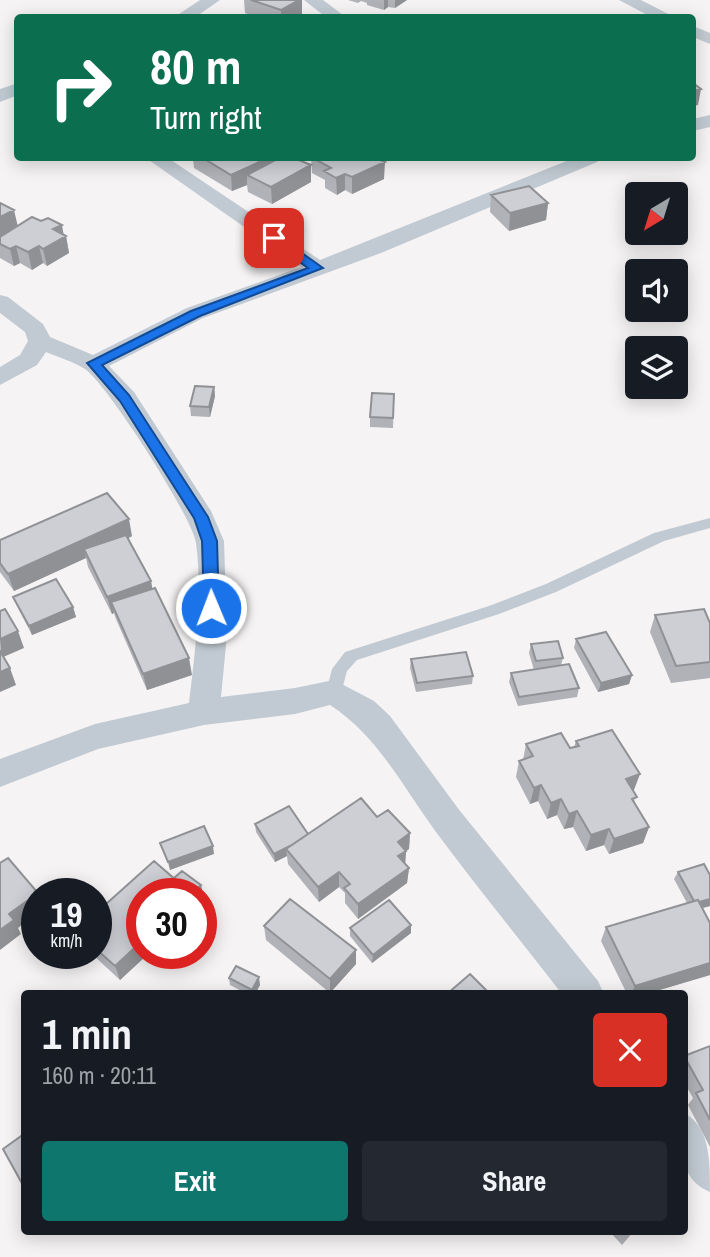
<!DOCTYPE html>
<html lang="en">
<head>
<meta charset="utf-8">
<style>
  body { margin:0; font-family:"Archivo Narrow",sans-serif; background:#242831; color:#f1f3f6; height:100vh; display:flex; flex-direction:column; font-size:26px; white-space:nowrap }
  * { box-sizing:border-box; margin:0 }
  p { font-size:23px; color:#9ea1a6 }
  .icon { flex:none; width:38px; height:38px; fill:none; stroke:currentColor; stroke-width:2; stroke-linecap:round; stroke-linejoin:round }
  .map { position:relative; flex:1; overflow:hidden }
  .details { position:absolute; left:21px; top:990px; width:667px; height:245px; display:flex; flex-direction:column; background:#171b24; border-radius:7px; box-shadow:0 4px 18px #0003 }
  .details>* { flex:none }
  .hud { position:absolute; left:14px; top:14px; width:682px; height:147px; border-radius:7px; box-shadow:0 4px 18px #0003; background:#0b6e4f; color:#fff; overflow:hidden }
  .needle { width:46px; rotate:218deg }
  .fabs { position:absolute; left:625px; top:182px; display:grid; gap:14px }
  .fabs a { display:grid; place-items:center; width:63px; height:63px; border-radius:7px; background:#171b24; box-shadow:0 4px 18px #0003; font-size:35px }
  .speed { position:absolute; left:21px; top:878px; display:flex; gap:14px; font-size:35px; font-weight:700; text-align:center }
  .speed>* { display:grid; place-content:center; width:91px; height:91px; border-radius:50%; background:#171b24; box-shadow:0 4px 18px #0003; line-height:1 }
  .speed small { font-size:18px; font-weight:400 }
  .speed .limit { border:10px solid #d22; background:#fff; color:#111 }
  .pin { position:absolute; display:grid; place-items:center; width:60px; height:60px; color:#fff; margin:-30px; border-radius:14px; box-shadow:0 4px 10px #0006 }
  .me { position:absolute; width:77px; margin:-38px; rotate:359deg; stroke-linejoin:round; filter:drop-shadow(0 0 5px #0008) }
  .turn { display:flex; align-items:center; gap:24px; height:147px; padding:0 21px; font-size:32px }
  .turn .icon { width:91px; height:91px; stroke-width:2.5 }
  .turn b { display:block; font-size:49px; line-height:60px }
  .round { display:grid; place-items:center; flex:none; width:74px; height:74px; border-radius:7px; background:#242831 }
  .overview { display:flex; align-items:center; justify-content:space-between; height:119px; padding:0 21px }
  h1 { font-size:42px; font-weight:700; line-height:52px }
  .button { display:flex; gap:14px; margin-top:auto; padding:14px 21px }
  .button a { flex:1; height:80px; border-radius:7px; background:#0f766e; color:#fff; font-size:28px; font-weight:700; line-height:80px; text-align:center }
  .button a+a { background:#242831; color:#f1f3f6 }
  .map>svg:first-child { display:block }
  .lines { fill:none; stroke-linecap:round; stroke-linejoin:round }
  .lane { fill:#c1cad2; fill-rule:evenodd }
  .street { fill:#c1cad2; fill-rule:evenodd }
  .wall { fill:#b0b2b7 }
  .shaded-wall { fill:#909195 }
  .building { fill:#cdcfd5; stroke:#909195; stroke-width:2 }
  .route { fill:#1a73e8; stroke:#114b97; stroke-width:2 }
</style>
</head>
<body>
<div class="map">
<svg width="710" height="1257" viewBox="0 0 710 1257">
  <rect width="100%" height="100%" fill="#f5f3f3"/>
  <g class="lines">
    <path class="lane" d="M 710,518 L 710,528 L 664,541 L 556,592 L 499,614 L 357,660 L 347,671 L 340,697 L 328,697 L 326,692 L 332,669 L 345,652 L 489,606 L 546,584 L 654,533 Z"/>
    <path class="street" d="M 200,0 L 220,0 L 194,18 L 173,18 Z
      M 304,0 L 323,0 L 347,18 L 327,18 Z
      M 619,0 L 641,0 L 676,18 L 653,18 Z
      M 693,26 L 710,33 L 710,44 L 693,37 Z
      M 18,83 L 18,95 L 0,102 L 0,89 Z
      M 710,115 L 710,127 L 693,131 L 693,119 Z
      M 146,158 L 168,158 L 320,260 L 574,158 L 600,158 L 597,162 L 381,253 L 203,318 L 109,366 L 134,392 L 211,511 L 224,541 L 227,635 L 221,697 L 295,688 L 334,680 L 374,701 L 390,716 L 460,811 L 598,981 L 604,994 L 562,994 C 520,940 477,887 436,832 C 403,787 378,736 330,705 L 295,714 L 204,725 L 98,749 L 0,787 L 0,759 L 95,724 L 189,703 C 195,651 203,595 196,543 C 193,518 107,384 85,369 C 74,362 58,357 46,352 L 37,365 L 0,385 L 0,367 L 20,355 L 28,341 L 25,332 L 0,313 L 0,295 L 8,297 L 43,324 L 50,337 L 93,355 L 187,308 L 301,267 Z
      M 684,1113 C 710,1127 710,1159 710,1192 C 675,1177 684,1145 684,1113 Z"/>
  </g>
  <path class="wall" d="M 244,0 L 302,0 L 302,14 L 296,18 L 258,18 L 245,13 Z
    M 348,0 L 407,0 L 395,8 L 388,7 L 384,10 L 367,5 L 367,3 L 361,1 L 358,3 Z
    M 193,158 L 275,158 L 275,160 L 311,165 L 311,182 L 272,204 L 248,192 L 247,185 L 232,191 L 194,168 Z
    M 311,158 L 376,158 L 384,179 L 352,194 L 345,190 L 337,195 L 325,188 L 325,180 L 312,173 Z
    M 635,189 L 658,194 L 637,194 L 637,201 L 634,198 Z
    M 491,195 L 548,203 L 546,220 L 509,231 L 490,212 Z
    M 18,226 L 66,236 L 69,253 L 47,266 L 43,263 L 32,270 L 20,263 L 14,266 L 0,258 L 0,237 Z
    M 214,387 L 215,396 L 210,417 L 191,416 L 190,406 Z
    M 394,394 L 393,428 L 370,427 L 370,417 Z
    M 132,536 L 128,539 L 151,581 L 152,589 L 192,675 L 147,690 L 116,619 L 114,613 L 112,614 L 88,567 L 86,558 L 14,591 L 0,572 L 0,540 Z
    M 13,597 L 73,607 L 76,617 L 32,635 L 17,606 Z
    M 655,615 L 710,623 L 710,678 L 671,683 L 650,632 Z
    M 576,639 L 632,675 L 629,684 L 598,692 L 574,648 Z
    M 531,644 L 563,658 L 561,665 L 579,688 L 577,697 L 518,706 L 509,682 L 511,673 L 534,670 L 529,653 Z
    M 411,659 L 473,676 L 472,684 L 416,692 L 410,668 Z
    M 576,741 L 634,790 L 633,790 L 635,804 L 649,827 L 643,843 L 609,854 L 604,845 L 586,851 L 573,827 L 564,829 L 557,815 L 547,819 L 538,801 L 530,804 L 516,777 L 519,761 L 523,760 L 526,744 L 570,748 L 574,747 Z
    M 377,817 L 410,833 L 409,849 L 406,851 L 405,864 L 409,868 L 407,883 L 358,919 L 345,903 L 345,893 L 339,887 L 319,902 L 288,864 L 287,856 L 275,862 L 256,832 L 255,824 L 308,834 Z
    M 678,872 L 710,906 L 702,908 L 710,975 L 646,994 L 627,994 L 601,941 L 606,927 L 687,903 L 674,879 Z
    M 174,878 L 203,893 L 142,894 L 142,954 L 148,954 L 120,980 L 92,954 L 96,954 L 96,913 Z
    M 411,925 L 411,933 L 372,963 L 350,936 L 350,928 Z
    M 264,926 L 356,950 L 356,964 L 330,993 L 266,940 Z
    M 229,978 L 260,985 L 255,994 L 247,994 L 230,985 Z
    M 710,1046 L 710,1147 L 688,1105 L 693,1098 L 684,1082 L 684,1056 Z
    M 610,1232 L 633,1232 L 622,1245 Z"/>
  <path class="shaded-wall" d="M 299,0 L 302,0 L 302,14 L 296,18 L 281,18 L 281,10 Z
    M 384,0 L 388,0 L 388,7 L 384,10 Z
    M 395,0 L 407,0 L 395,8 Z
    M 701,89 L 698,105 L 693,106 L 693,91 Z
    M 268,158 L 275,158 L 275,172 L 247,175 L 247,185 L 232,191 L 231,175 Z
    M 385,162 L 384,179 L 352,194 L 352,177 Z
    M 311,165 L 311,182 L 272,204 L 271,187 Z
    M 345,174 L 345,190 L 337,195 L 336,178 Z
    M 548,203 L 546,220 L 509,231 L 510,213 Z
    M 14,210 L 18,227 L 0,237 L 0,217 Z
    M 62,225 L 64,237 L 66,236 L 69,253 L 47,266 L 43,249 L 53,229 Z
    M 16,246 L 20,263 L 14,266 L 10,249 Z
    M 39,246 L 43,263 L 32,270 L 28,252 Z
    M 214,387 L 215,396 L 210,417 L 209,407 Z
    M 129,519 L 132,536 L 88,557 L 84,549 L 86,558 L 14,591 L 8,574 Z
    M 151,581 L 154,599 L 111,602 L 114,613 L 112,614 L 107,597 Z
    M 73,607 L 76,617 L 32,635 L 29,626 Z
    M 18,631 L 24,648 L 1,658 L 0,639 Z
    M 189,658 L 192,675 L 147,690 L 143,674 Z
    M 10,668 L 16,685 L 0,692 L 0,672 Z
    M 632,675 L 629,684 L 598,692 L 601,683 Z
    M 640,774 L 634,790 L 621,795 L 626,779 Z
    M 541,785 L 538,801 L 530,804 L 534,788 Z
    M 561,799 L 557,815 L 547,819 L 551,803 Z
    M 577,811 L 573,827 L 564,829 L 569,814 Z
    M 649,827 L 643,843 L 609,854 L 614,839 Z
    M 609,829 L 604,845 L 586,851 L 591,835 Z
    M 410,833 L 409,849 L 406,851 L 405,866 L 398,856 L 398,842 Z
    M 309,836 L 286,849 L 287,856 L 275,862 L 274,854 Z
    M 213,846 L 214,854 L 170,870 L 168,862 Z
    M 409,868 L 407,883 L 358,919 L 358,904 Z
    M 339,872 L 339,887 L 319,902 L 318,887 Z
    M 201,885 L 203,893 L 201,894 L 192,894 Z
    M 38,893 L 38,894 L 37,894 L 37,913 L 18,928 L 21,934 L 0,950 L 0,930 L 9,914 Z
    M 710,899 L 710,906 L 691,911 L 695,904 Z
    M 411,925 L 411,933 L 372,963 L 373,955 Z
    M 208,934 L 210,942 L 201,944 L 201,936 Z
    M 142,941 L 142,954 L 148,954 L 120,980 L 115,966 Z
    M 356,950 L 356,964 L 330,993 L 330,979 Z
    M 710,963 L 710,975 L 646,994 L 631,994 L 635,986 Z
    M 259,977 L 260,985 L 255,994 L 253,994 L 252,990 Z"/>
  <path class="building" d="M 251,0 L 299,0 L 281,10 Z
    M 693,83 L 701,89 L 693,91 Z
    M 203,158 L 268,158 L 231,175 Z
    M 279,158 L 294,158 L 311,165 L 271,187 L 247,175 Z
    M 313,158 L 376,158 L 385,162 L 352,177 L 345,174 L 336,178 L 324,171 L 331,168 Z
    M 649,185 L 658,194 L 641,194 L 635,189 Z
    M 529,186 L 548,203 L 510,213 L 491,195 Z
    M 0,203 L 14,210 L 0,217 Z
    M 32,217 L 41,221 L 48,218 L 62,225 L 53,229 L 66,236 L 43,249 L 39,246 L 28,252 L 16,246 L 10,249 L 0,244 L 0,237 Z
    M 195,386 L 214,387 L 209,407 L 190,406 Z
    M 372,393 L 394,394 L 393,418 L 370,417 Z
    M 107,493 L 129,519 L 8,574 L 0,563 L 0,540 Z
    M 126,535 L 151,581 L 107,597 L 84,549 Z
    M 56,579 L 73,607 L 29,626 L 13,597 Z
    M 155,588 L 189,658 L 143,674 L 111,602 Z
    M 5,609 L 18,631 L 0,639 L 0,611 Z
    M 704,609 L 710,623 L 710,662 L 676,666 L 655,615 Z
    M 606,632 L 632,675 L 601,683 L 576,639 Z
    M 558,641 L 563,658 L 536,661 L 531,644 Z
    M 0,651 L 10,668 L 0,672 Z
    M 466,652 L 473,676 L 417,683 L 411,659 Z
    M 569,664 L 579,688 L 519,697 L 511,673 Z
    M 612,730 L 640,774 L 626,779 L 637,797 L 632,799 L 649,827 L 614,839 L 609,829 L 591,835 L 577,811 L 569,814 L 561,799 L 551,803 L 541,785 L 534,788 L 519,761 L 533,756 L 526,744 L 561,733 L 570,748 L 579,746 L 576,741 Z
    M 361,798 L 377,817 L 388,810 L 410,833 L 398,842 L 406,851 L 398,856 L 409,868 L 358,904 L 344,888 L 350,884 L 339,872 L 318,887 L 286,849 Z
    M 289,806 L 308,834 L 292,845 L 274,854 L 255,824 Z
    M 204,826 L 213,846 L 168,862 L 160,843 Z
    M 8,858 L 38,893 L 9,914 L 14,920 L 0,930 L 0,863 Z
    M 154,861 L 192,894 L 142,894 L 142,941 L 115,966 L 96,949 L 96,913 Z
    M 704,864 L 710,875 L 710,899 L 699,902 L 698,900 L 694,901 L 678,872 Z
    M 182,871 L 201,885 L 192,894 L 174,878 Z
    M 290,899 L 356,950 L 330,979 L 264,926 Z
    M 389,900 L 411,925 L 373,955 L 350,928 Z
    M 698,900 L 710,923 L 710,963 L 635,986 L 606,927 Z
    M 204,921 L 208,934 L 201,936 L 201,922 Z
    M 236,966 L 259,977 L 252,990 L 229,978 Z
    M 470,974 L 490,994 L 447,994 Z
    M 710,1046 L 710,1120 L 696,1093 L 703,1090 L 684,1056 Z
    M 24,1134 L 24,1187 L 3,1149 Z"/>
  <path class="route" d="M 270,236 L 278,236 L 323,268 L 200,316 L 102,365 L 129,395 L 208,517 L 217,541 L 219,608 L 211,614 L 204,608 L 202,541 L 194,518 L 120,401 L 87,363 L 191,311 L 308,268 L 270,241 Z"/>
</svg>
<div class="fabs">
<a><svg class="needle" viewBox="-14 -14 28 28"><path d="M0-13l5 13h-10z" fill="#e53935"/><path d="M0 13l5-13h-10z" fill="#9ea1a6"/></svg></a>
<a><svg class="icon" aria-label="sound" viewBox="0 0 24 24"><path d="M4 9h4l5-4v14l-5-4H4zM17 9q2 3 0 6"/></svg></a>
<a><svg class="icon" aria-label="layers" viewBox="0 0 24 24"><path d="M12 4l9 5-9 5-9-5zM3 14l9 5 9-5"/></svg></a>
</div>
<div class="speed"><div>19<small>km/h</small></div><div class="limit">30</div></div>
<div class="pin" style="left:274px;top:238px;background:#d93025"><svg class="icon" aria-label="arrive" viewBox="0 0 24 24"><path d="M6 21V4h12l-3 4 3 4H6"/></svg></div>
<svg class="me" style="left:211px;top:608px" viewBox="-20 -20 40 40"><circle r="17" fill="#1a73e8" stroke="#fff" stroke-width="3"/><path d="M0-11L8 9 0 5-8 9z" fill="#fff"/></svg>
<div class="hud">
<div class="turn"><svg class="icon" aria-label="right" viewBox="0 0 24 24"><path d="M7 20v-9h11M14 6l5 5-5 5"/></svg><div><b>80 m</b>Turn right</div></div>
</div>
<section class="details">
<div class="overview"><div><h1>1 min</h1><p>160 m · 20:11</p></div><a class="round" style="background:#d93025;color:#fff"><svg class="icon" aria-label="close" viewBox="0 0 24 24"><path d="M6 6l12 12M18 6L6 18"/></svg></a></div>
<div class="button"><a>Exit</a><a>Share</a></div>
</section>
</div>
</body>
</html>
